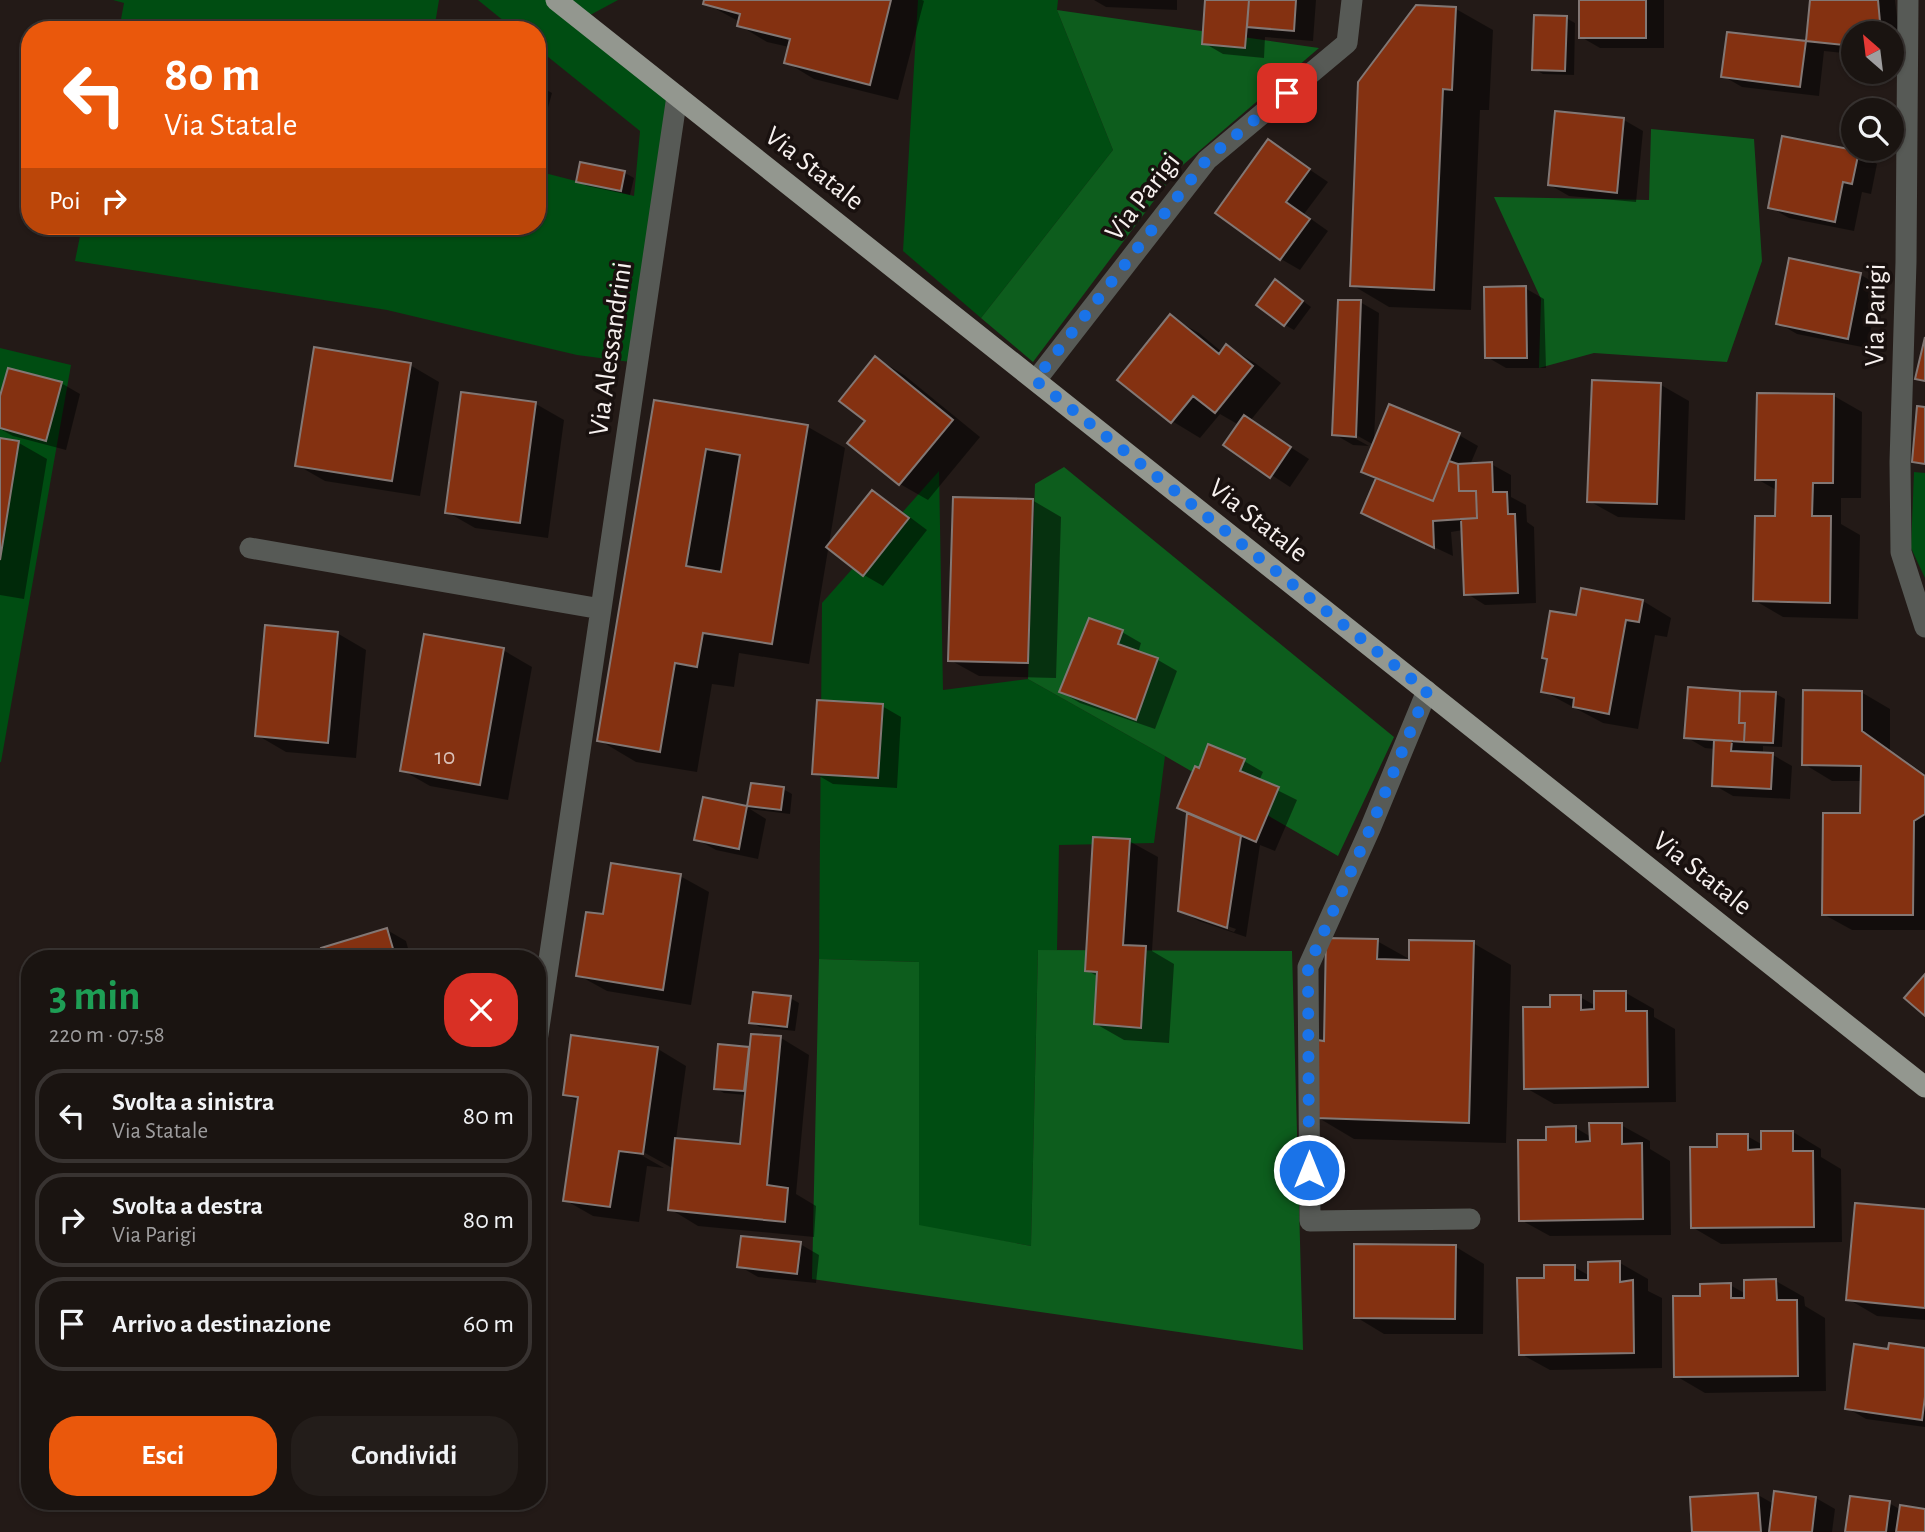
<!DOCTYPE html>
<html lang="it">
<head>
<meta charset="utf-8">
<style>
  body { margin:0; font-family:"Alegreya Sans",sans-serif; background:#231d1a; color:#f1f3f6; height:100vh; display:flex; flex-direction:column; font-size:26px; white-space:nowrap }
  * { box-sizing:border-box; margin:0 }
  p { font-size:23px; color:#9f9e9f }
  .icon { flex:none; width:38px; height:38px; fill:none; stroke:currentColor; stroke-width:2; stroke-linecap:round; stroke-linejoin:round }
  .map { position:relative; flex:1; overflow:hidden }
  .side { position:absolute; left:21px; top:950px; width:525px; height:560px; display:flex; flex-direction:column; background:#1a1411; border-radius:28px; box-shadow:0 2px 5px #0004,0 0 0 2px #383331 }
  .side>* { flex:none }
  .hud { position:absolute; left:21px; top:21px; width:525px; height:214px; border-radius:28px; box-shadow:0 2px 5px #0004,0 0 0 2px #383331; background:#ea580c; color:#fff; overflow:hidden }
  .needle { width:46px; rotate:332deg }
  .fabs { position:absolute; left:1841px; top:21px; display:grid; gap:14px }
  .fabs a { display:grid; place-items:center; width:63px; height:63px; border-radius:50%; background:#1a1411; box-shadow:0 2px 5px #0004,0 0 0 2px #383331; font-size:35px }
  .pin { position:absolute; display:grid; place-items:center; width:60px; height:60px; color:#fff; margin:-30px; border-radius:14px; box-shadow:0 4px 10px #0006 }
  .me { position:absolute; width:77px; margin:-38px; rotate:0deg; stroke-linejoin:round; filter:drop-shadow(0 0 5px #0008) }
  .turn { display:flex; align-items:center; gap:24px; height:147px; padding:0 28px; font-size:32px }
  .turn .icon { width:91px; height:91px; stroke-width:2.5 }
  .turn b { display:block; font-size:49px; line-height:60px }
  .then { display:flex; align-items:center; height:66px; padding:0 28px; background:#0003; gap:14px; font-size:26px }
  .round { display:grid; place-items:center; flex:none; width:74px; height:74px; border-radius:28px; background:#231d1a }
  .headline { display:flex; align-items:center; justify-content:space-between; height:119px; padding:0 28px }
  h1 { font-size:42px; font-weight:700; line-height:52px; color:#1e9e55 }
  .cta { display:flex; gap:14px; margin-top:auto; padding:14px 28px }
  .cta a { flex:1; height:80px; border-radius:28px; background:#ea580c; color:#fff; font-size:28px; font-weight:700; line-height:80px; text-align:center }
  .cta a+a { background:#231d1a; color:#f1f3f6 }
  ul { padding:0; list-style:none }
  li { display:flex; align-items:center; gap:21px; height:94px; margin:0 14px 10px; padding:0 14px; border:4px solid #383331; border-radius:28px }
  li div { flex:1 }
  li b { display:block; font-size:26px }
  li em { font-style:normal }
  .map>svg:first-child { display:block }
  .green { fill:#004d12 }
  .forest { fill:#0d5d1d }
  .shadow { fill:#0007; fill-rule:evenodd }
  .building { fill:#843111; stroke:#827774; stroke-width:2; fill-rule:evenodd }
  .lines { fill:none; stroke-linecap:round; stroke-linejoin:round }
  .minor { stroke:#575a56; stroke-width:21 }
  .major { stroke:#93978f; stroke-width:21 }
  .route { stroke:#1a73e8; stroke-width:12; stroke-dasharray:0 21.6 }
  .labels { text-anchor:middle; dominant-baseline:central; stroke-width:7; stroke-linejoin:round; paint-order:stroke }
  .number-label { font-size:24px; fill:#dac1b8 }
  .street-label { font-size:28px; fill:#f7f1ef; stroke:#19110f }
</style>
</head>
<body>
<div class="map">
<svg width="1925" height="1532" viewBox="0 0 1925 1532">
  <rect width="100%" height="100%" fill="#231a17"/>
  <path class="green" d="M 113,0 L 439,0 L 434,30 L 119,30 L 124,3 Z
    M 478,0 L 618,0 L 579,21 L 674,95 L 638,363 L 577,355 L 387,310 L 75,261 L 82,226 L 537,226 L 537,171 L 634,196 L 640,131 L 537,48 L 537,30 L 515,30 Z
    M 918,0 L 1058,0 L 1057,10 L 1113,150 L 981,318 L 903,251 Z
    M 0,348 L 71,365 L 1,762 L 0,762 Z
    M 939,471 L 943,690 L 1028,679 L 1165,756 L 1154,843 L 1059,845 L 1057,950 L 1038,950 L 1031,1246 L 919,1226 L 919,962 L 819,959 L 822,603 Z
    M 1914,472 L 1925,473 L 1925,578 L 1911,548 Z"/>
  <path class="forest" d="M 1057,10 L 1319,48 L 1177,170 L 1033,362 L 981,318 L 1113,150 Z
    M 1651,129 L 1754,139 L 1762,261 L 1727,362 L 1594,353 L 1539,368 L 1541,299 L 1494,197 L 1649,200 Z
    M 1064,467 L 1394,737 L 1338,856 L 1165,756 L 1028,679 L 1035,484 Z
    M 1038,950 L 1292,951 L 1303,1350 L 812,1279 L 819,959 L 919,962 L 919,1225 L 1031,1246 Z"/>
  <path class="shadow" d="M 705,0 L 922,0 L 924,1 L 898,100 L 814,79 L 786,62 L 789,47 L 767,42 L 739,25 L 740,22 L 705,3 Z
    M 1094,0 L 1177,0 L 1177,10 L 1106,7 Z
    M 1207,0 L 1316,0 L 1313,41 L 1265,37 L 1264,58 L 1223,54 L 1204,43 Z
    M 1581,0 L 1664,0 L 1664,48 L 1600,48 L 1581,37 Z
    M 1812,0 L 1895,0 L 1902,60 L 1892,59 L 1892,33 L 1853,33 L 1853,54 L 1824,51 L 1819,96 L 1742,87 L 1723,76 L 1728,34 L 1807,43 Z
    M 1456,9 L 1493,30 L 1489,110 L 1480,110 L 1471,310 L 1389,307 L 1352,285 Z
    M 1566,18 L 1575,23 L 1574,75 L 1543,74 L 1534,69 Z
    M 537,85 L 552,93 L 537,147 Z
    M 1557,113 L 1624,120 L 1643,131 L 1636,202 L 1569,196 L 1550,185 Z
    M 1269,142 L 1328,182 L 1304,214 L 1328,231 L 1300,270 L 1281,259 L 1217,213 Z
    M 1858,153 L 1877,164 L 1871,194 L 1862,192 L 1854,231 L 1789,218 L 1770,207 Z
    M 582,164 L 625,173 L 634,178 L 630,195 L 587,186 L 578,181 Z
    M 1790,260 L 1861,275 L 1880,286 L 1867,348 L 1797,334 L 1778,323 Z
    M 1276,281 L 1311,307 L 1294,330 L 1285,325 Z
    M 1525,288 L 1544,299 L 1546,368 L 1506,368 L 1487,357 Z
    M 1360,302 L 1379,313 L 1374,443 L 1459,435 L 1478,446 L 1470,465 L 1491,464 L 1511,475 L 1511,497 L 1526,505 L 1527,522 L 1534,527 L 1536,603 L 1485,605 L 1466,593 L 1463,530 L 1451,532 L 1453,556 L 1383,523 L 1378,479 L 1363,471 L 1374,445 L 1349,431 L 1347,434 L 1369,446 L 1353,445 L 1334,434 Z
    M 1170,317 L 1199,333 L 1222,352 L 1227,346 L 1255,363 L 1281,383 L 1250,421 L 1309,459 L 1290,487 L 1226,445 L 1239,425 L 1220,414 L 1200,438 L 1172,421 Z
    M 876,358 L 904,375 L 980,437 L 928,500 L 900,484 L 867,421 Z
    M 410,365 L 439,382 L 420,496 L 325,481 L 297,465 Z
    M 61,383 L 80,394 L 66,450 L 13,436 L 0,429 L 0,402 Z
    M 1661,385 L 1689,401 L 1685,520 L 1618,517 L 1589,501 Z
    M 1834,396 L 1862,412 L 1861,498 L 1841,498 L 1841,524 L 1860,535 L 1858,619 L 1783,617 L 1754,600 L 1777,518 L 1778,491 L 1757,479 Z
    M 656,402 L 808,427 L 845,448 L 809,664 L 739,653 L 734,687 L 712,684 L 697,772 L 636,762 L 599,740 Z
    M 536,404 L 564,420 L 548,538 L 475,528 L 447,512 Z
    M 0,440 L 19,443 L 47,459 L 24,599 L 0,595 Z
    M 872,492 L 891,503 L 927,530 L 883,586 L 864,575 L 829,547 Z
    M 1032,500 L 1061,517 L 1056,678 L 979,676 L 950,660 Z
    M 1643,601 L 1671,618 L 1667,637 L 1655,635 L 1638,729 L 1603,723 L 1543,691 L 1549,660 L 1544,657 L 1578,617 Z
    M 1122,632 L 1141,643 L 1138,653 L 1158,660 L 1177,671 L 1155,729 L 1080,703 L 1061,692 Z
    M 337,633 L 366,650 L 356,758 L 286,752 L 257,735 Z
    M 503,650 L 532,667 L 508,800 L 430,786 L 402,770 Z
    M 1861,692 L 1890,709 L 1890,750 L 1925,774 L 1925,930 L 1852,930 L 1823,914 L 1862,815 L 1863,781 L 1832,781 L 1804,764 Z
    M 1776,694 L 1785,699 L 1782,747 L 1763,746 L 1763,754 L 1773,755 L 1792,766 L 1790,799 L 1733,796 L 1714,785 L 1715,749 L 1705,748 L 1686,737 Z
    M 882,706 L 901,717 L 897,788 L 833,784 L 814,773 Z
    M 1244,761 L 1263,772 L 1259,781 L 1297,800 L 1275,851 L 1260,845 L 1246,937 L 1199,921 L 1179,910 L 1189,813 L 1200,770 ZM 1197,916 L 1236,929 L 1234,932 L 1197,919 Z
    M 752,785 L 783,789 L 792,794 L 790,814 L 750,809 L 766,819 L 758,859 L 716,850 L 696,839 L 704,799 L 749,808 Z
    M 1129,841 L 1158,857 L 1152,951 L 1174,964 L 1169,1043 L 1124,1040 L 1096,1024 L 1099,977 L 1086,970 Z
    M 680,876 L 709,892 L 691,1005 L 607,991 L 578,975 L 604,916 Z
    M 387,930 L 406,941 L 411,959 L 324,959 Z
    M 1377,941 L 1411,960 L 1473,943 L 1511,965 L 1506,1143 L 1354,1139 L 1317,1117 L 1325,1042 Z
    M 1626,993 L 1654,1009 L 1654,1017 L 1675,1029 L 1676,1102 L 1554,1104 L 1526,1088 L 1552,1009 L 1580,997 L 1596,1006 Z
    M 790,998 L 799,1003 L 795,1031 L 760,1027 L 751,1022 Z
    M 752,1036 L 781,1038 L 809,1055 L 796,1194 L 816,1206 L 814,1237 L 698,1226 L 670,1209 L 674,1169 L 636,1148 L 634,1151 L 664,1168 L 647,1166 L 639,1222 L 593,1216 L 565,1200 L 579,1102 L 565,1094 L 573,1037 L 658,1049 L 686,1066 L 676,1139 L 741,1146 L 746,1095 L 724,1093 L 715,1088 L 719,1046 L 751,1049 Z
    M 1621,1125 L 1650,1141 L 1650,1149 L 1670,1161 L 1671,1235 L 1550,1236 L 1521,1220 L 1547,1141 L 1576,1128 L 1591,1137 Z
    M 1793,1132 L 1821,1149 L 1821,1157 L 1841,1169 L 1842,1242 L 1721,1244 L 1692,1227 L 1719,1148 L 1747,1136 L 1763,1145 Z
    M 1925,1211 L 1925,1320 L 1877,1316 L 1848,1299 Z
    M 800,1244 L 819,1255 L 816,1283 L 758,1277 L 739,1266 Z
    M 1456,1247 L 1484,1264 L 1483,1334 L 1384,1334 L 1356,1317 Z
    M 1620,1263 L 1648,1279 L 1648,1291 L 1662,1298 L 1662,1368 L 1550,1370 L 1521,1354 L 1546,1279 L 1574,1267 L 1590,1276 Z
    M 1776,1281 L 1804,1297 L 1805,1306 L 1825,1318 L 1826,1391 L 1705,1393 L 1676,1376 L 1702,1298 L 1730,1285 L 1746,1294 Z
    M 1925,1350 L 1925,1427 L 1866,1419 L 1847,1408 L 1889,1351 Z
    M 1776,1493 L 1816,1498 L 1835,1509 L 1832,1532 L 1694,1532 L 1758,1495 L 1774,1504 Z
    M 1889,1503 L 1901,1510 L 1925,1510 L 1925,1532 L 1846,1532 Z"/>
  <path class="building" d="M 704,0 L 891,0 L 870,85 L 784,63 L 790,39 L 737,26 L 740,14 L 703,4 Z
    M 1205,0 L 1249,0 L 1245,48 L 1202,44 Z
    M 1249,0 L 1296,0 L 1294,31 L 1247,27 Z
    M 1579,0 L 1646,0 L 1646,38 L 1579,38 Z
    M 1810,0 L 1878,0 L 1881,33 L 1853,33 L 1853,46 L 1806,41 Z
    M 1416,5 L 1456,7 L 1452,90 L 1443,89 L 1434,290 L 1350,286 L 1358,82 Z
    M 1534,15 L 1567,16 L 1565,71 L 1532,70 Z
    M 1727,32 L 1806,41 L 1800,87 L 1721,77 Z
    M 1555,111 L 1624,118 L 1617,193 L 1548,185 Z
    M 1782,136 L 1859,151 L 1852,184 L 1843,182 L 1835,222 L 1768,208 Z
    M 1268,139 L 1310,169 L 1286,202 L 1310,219 L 1280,260 L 1215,213 Z
    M 580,162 L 625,171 L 621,191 L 576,182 Z
    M 1789,258 L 1861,273 L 1848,339 L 1776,324 Z
    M 1275,279 L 1303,301 L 1284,326 L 1256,305 Z
    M 1526,286 L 1527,358 L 1485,358 L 1484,287 Z
    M 1338,300 L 1361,300 L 1356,437 L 1332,435 Z
    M 1170,314 L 1219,354 L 1226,344 L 1253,366 L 1215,413 L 1193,396 L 1171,423 L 1117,380 Z
    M 1925,337 L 1925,381 L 1915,379 Z
    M 314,347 L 411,363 L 392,481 L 295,466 Z
    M 875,356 L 953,420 L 899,485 L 847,443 L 865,421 L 839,401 Z
    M 8,368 L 62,382 L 46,441 L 0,428 L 0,396 Z
    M 1592,380 L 1661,383 L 1657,504 L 1587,502 Z
    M 461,392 L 536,402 L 520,523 L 445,513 Z
    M 1757,393 L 1834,394 L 1833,483 L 1813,483 L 1812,516 L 1831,516 L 1830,603 L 1753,601 L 1755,516 L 1775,516 L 1776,480 L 1755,480 Z
    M 654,400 L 808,425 L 772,644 L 703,633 L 697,667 L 675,663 L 660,752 L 597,741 ZM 706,449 L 740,455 L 721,572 L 686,566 Z
    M 1389,404 L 1460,433 L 1433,501 L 1361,472 Z
    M 1917,406 L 1925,407 L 1925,464 L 1912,462 Z
    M 1244,415 L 1291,447 L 1270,478 L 1223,445 Z
    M 0,438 L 19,441 L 0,560 Z
    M 1449,461 L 1458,464 L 1459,491 L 1476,491 L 1477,518 L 1433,521 L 1434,548 L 1361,513 L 1376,478 L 1433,501 Z
    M 1492,462 L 1493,492 L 1507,492 L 1508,514 L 1515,514 L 1518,593 L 1464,595 L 1461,519 L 1477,518 L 1476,491 L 1459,491 L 1458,464 Z
    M 872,490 L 909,518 L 863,576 L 826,547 Z
    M 953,497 L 1033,499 L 1028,663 L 948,661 Z
    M 1581,588 L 1643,600 L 1639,622 L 1626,620 L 1609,714 L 1573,707 L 1574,698 L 1541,692 L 1547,659 L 1542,658 L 1550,611 L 1576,615 Z
    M 1089,618 L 1123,630 L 1118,644 L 1158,658 L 1136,720 L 1059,692 Z
    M 265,625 L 338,632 L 328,743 L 255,736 Z
    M 424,634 L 504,648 L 480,785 L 400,771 Z
    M 1688,687 L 1740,691 L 1739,723 L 1745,723 L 1744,742 L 1684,738 Z
    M 1803,690 L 1862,691 L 1862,731 L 1925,776 L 1925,814 L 1914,821 L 1913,915 L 1822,915 L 1823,813 L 1860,813 L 1861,766 L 1802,765 Z
    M 1740,691 L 1776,692 L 1773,743 L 1744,742 L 1745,723 L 1739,723 Z
    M 817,700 L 883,704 L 878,778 L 812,774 Z
    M 1714,740 L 1732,741 L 1731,751 L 1773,753 L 1771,789 L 1712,786 Z
    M 1208,744 L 1245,759 L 1240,771 L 1279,787 L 1256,842 L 1177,808 L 1195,766 L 1199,768 Z
    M 751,783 L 784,787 L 781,810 L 747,806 Z
    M 703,797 L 747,806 L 739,849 L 694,840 Z
    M 1187,813 L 1241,836 L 1227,928 L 1178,911 Z
    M 1093,837 L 1130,839 L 1123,945 L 1146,946 L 1141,1028 L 1094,1024 L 1097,972 L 1085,971 Z
    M 611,863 L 681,874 L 663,990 L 576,976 L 586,912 L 603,914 Z
    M 387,928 L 396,959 L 323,959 L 321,948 Z
    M 1326,938 L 1378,939 L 1377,959 L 1409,960 L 1409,940 L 1474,941 L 1469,1123 L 1316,1118 L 1317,1040 L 1324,1041 Z
    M 1925,974 L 1925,1016 L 1904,998 Z
    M 1594,991 L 1626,991 L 1626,1011 L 1647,1011 L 1648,1087 L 1524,1089 L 1523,1007 L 1550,1007 L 1550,995 L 1581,995 L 1581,1010 L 1594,1009 Z
    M 753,992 L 791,996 L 787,1027 L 749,1023 Z
    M 751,1034 L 781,1036 L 767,1185 L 788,1188 L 785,1222 L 668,1210 L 675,1138 L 740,1144 Z
    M 571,1035 L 658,1047 L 643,1154 L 619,1151 L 610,1207 L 563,1201 L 578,1097 L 563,1095 Z
    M 718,1044 L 749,1047 L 744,1091 L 714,1089 Z
    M 1589,1123 L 1622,1123 L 1622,1144 L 1642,1143 L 1643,1219 L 1519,1221 L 1518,1140 L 1546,1140 L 1546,1127 L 1576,1126 L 1576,1142 L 1590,1141 Z
    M 1761,1131 L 1793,1131 L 1793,1151 L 1813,1151 L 1814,1227 L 1691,1228 L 1690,1147 L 1717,1147 L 1717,1134 L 1748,1134 L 1748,1150 L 1761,1149 Z
    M 1855,1203 L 1925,1209 L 1925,1308 L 1846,1300 Z
    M 741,1236 L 801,1242 L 797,1274 L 737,1267 Z
    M 1354,1244 L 1456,1245 L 1455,1319 L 1354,1318 Z
    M 1620,1261 L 1620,1282 L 1633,1280 L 1634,1353 L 1519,1355 L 1517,1278 L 1544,1278 L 1544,1265 L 1575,1265 L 1575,1280 L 1588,1280 L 1588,1262 Z
    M 1776,1279 L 1777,1300 L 1797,1300 L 1798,1376 L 1674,1377 L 1673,1296 L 1700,1296 L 1700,1284 L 1731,1283 L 1731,1298 L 1744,1298 L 1744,1280 Z
    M 1889,1343 L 1925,1348 L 1925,1397 L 1922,1420 L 1845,1409 L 1854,1344 L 1888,1349 Z
    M 1774,1491 L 1816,1497 L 1812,1532 L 1769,1532 Z
    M 1758,1493 L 1761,1532 L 1692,1532 L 1690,1497 Z
    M 1850,1496 L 1890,1501 L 1886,1532 L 1845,1532 Z
    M 1900,1505 L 1925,1509 L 1925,1532 L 1896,1532 Z"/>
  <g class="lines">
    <path class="minor" d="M 1908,0 L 1906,262 L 1900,462 L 1901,552 L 1925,627
      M 1036,380 L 1207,160 L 1347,43 L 1352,0
      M 250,548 L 601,609
      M 1427,691 L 1370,829 L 1308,967 L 1310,1221 L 1470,1219
      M 537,1041 L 677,96"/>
    <path class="major" d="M 556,0 L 1925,1087"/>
  </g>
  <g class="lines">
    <path class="route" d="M 1287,93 L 1207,159 L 1035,380 L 1427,691 L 1370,829 L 1308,967 L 1309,1170"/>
  </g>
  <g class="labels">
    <g class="number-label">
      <text x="445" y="757">10</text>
    </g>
    <g class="street-label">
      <text transform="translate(814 169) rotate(38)">Via Statale</text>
      <text transform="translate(1143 197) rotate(-52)">Via Parigi</text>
      <text transform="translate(1876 315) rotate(-89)">Via Parigi</text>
      <text transform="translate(611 349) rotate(-82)">Via Alessandrini</text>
      <text transform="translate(1258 521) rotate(38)">Via Statale</text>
      <text transform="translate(1702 874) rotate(38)">Via Statale</text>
    </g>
  </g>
</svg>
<div class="fabs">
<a><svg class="needle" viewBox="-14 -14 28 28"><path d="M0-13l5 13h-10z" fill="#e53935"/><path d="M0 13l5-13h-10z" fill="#9f9e9f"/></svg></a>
<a><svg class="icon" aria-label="search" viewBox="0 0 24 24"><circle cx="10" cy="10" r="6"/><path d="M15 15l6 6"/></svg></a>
</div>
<div class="pin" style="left:1287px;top:93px;background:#d93025"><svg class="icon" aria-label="arrive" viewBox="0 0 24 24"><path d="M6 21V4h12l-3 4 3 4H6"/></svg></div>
<svg class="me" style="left:1309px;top:1170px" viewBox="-20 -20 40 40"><circle r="17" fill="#1a73e8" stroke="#fff" stroke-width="3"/><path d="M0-11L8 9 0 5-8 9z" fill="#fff"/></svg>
<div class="hud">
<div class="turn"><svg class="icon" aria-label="left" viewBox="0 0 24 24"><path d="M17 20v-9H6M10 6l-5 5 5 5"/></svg><div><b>80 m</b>Via Statale</div></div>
<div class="then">Poi<svg class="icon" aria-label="right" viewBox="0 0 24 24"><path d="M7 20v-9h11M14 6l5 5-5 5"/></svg></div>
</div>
<section class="side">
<div class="headline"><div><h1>3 min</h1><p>220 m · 07:58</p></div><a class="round" style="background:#d93025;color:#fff"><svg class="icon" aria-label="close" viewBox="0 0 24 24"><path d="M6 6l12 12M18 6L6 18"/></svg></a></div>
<ul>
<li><svg class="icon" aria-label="left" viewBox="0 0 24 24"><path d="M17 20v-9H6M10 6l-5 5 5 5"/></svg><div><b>Svolta a sinistra</b><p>Via Statale</p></div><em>80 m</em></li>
<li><svg class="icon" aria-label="right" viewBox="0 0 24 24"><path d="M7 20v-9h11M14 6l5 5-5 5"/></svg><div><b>Svolta a destra</b><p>Via Parigi</p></div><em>80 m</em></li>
<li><svg class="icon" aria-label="arrive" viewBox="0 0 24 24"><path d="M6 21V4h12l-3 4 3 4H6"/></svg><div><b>Arrivo a destinazione</b></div><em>60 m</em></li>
</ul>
<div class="cta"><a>Esci</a><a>Condividi</a></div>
</section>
</div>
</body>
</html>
